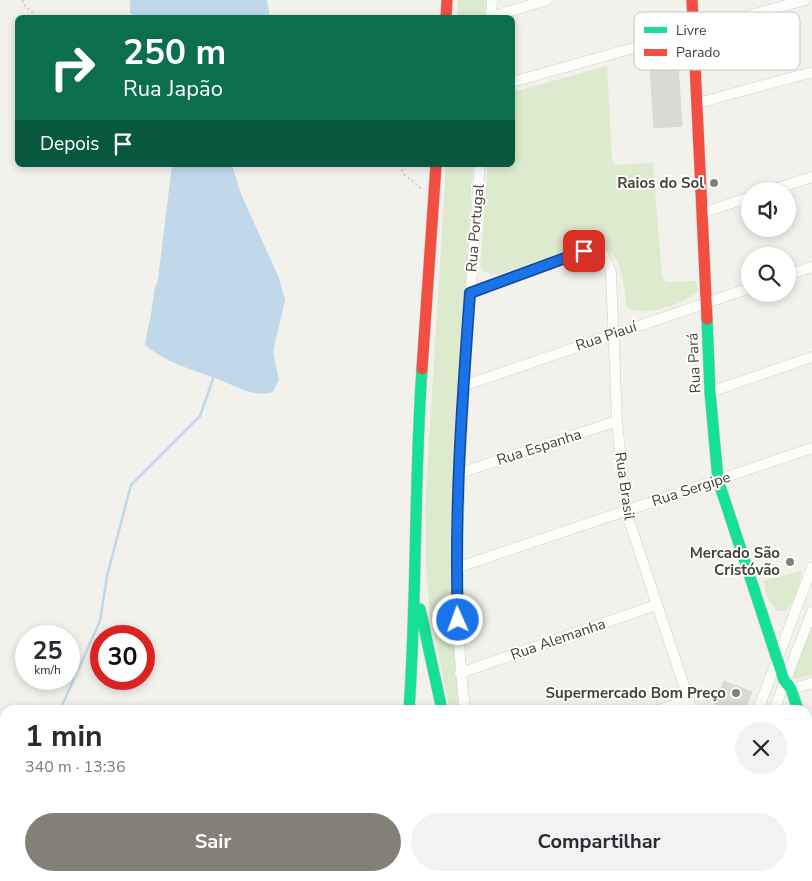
<!DOCTYPE html>
<html lang="pt">
<head>
<meta charset="utf-8">
<style>
  body { margin:0; font-family:"Nunito Sans",sans-serif; background:#f2f2f3; color:#2b2b33; height:100vh; display:flex; flex-direction:column; font-size:19px; white-space:nowrap }
  * { box-sizing:border-box; margin:0 }
  p { font-size:16px; color:#7c7c81 }
  .icon { flex:none; width:28px; height:28px; fill:none; stroke:currentColor; stroke-width:2; stroke-linecap:round; stroke-linejoin:round }
  .map { position:relative; flex:1; overflow:hidden }
  .sheet { position:absolute; left:0px; top:705px; width:812px; height:176px; display:flex; flex-direction:column; background:#fff; border-radius:15px 15px 0 0; box-shadow:0 2px 8px #0003 }
  .sheet>* { flex:none }
  .guide { position:absolute; left:15px; top:15px; width:500px; height:152px; border-radius:8px; box-shadow:0 2px 8px #0003; background:#0b6e4f; color:#fff; overflow:hidden }
  .buttons { position:absolute; left:741px; top:182px; display:grid; gap:10px }
  .buttons a { display:grid; place-items:center; width:55px; height:55px; border-radius:50%; background:#fff; box-shadow:0 2px 8px #0003; font-size:25px }
  .speed { position:absolute; left:15px; top:625px; display:flex; gap:10px; font-size:25px; font-weight:700; text-align:center }
  .speed>* { display:grid; place-content:center; width:65px; height:65px; border-radius:50%; background:#fff; box-shadow:0 2px 8px #0003; line-height:1 }
  .speed small { font-size:12px; font-weight:400 }
  .speed .limit { border:8px solid #d22; background:#fff; color:#111 }
  .pin { position:absolute; display:grid; place-items:center; width:42px; height:42px; color:#fff; margin:-21px; border-radius:10px; box-shadow:0 2px 8px #0006 }
  .me { position:absolute; width:55px; margin:-28px; rotate:358deg; stroke-linejoin:round; filter:drop-shadow(0 0 4px #0008) }
  .turn { display:flex; align-items:center; gap:18px; height:105px; padding:0 25px; font-size:22px }
  .turn .icon { width:65px; height:65px; stroke-width:2.5 }
  .turn b { display:block; font-size:35px; line-height:42px }
  .then { display:flex; align-items:center; height:48px; padding:0 25px; background:#0003; gap:10px; font-size:19px }
  .round { display:grid; place-items:center; flex:none; width:52px; height:52px; border-radius:26px; background:#f2f2f3 }
  .summary { display:flex; align-items:center; justify-content:space-between; height:85px; padding:0 25px }
  h1 { font-size:30px; font-weight:700; line-height:38px }
  .action { display:flex; gap:10px; margin-top:auto; padding:10px 25px }
  .action a { flex:1; height:58px; border-radius:30px; background:#838078; color:#fff; font-size:20px; font-weight:700; line-height:58px; text-align:center }
  .action a+a { background:#f2f2f3; color:#2b2b33 }
  .map>svg:first-child { display:block }
  .education { fill:#ece9dc }
  .green { fill:#ddeace }
  .water { fill:#c1d8eb }
  .lines { fill:none; stroke-linecap:round; stroke-linejoin:round }
  .stream { stroke:#c1d8eb; stroke-width:2.5 }
  .building { fill:#dbdad5; stroke:#dad8d2 }
  .street-casing { stroke:#d0ceca; stroke-width:11 }
  .fast-casing { stroke:#d0cec4; stroke-width:12 }
  .jam-casing { stroke:#d0cec4; stroke-width:12 }
  .path { stroke:#d2d1cb; stroke-width:2; stroke-dasharray:2.5 2.5; stroke-linecap:butt }
  .street { stroke:#fdfdfc; stroke-width:10 }
  .fast { stroke:#16e098; stroke-width:11 }
  .jam { stroke:#f24e42; stroke-width:11 }
  .route-casing { stroke:#114b97; stroke-width:12 }
  .route { stroke:#1a73e8; stroke-width:9 }
  .poi-dot { fill:#838078; stroke:#fff; stroke-width:2 }
  .labels { text-anchor:middle; dominant-baseline:central; stroke-width:4; stroke-linejoin:round; paint-order:stroke }
  .poi-label { font-size:15px; font-weight:bold; fill:#474339; stroke:#fff; text-anchor:end }
  .street-label { font-size:15px; fill:#474339; stroke:#fff }
  .key { fill:#fff; stroke:#c8c7c4; stroke-width:1 }
  .key-label { font-size:14px; fill:#474339 }
</style>
</head>
<body>
<div class="map">
<svg width="812" height="881" viewBox="0 0 812 881">
  <rect width="100%" height="100%" fill="#f2f1ec"/>
  <path class="education" d="M 812,787 L 812,881 L 795,881 L 793,876 L 808,876 L 808,789 Z"/>
  <path class="green" d="M 458,0 L 486,0 L 484,17 L 457,17 Z
    M 607,66 L 612,160 L 616,165 L 653,163 L 662,278 L 667,282 L 696,281 L 698,290 C 686,304 642,319 627,307 C 623,280 623,252 594,242 L 497,275 L 484,272 L 480,266 L 488,165 L 512,165 L 513,92 Z
    M 446,165 L 473,165 L 451,519 L 451,610 L 459,710 L 450,710 L 430,613 L 426,570 L 425,508 Z
    M 802,571 L 796,595 L 787,611 L 777,611 L 767,597 L 763,581 Z
    M 812,625 L 812,675 L 795,679 L 793,675 Z
    M 558,876 L 770,876 L 771,881 L 545,881 Z"/>
  <path class="water" d="M 130,0 L 267,0 L 270,17 L 136,17 L 130,13 Z
    M 172,165 L 232,165 L 241,194 L 279,278 L 285,300 L 273,352 L 279,380 L 273,392 C 251,398 235,385 215,378 C 188,368 169,364 145,345 C 146,332 151,320 152,306 C 154,296 153,290 158,280 Z"/>
  <g class="lines">
    <path class="stream" d="M 60,710 L 100,621 L 107,576 L 131,485 L 200,416 L 214,376
      M 0,772 L 5,768"/>
  </g>
  <path class="building" d="M 678,67 L 682,126 L 654,128 L 650,69 Z
    M 724,681 L 752,692 L 744,710 L 728,710 L 715,705 Z"/>
  <g class="lines">
    <defs>
      <path id="street" d="M 491,17 L 547,0
        M 491,18 L 492,0
        M 512,82 L 805,0
        M 698,103 L 812,72
        M 769,191 L 812,177
        M 702,213 L 750,197
        M 788,275 L 812,267
        M 469,293 L 584,251 L 603,254 L 611,272 L 617,421 L 626,511 L 692,710
        M 463,386 L 750,288
        M 710,392 L 812,357
        M 460,473 L 617,421
        M 456,568 L 812,448
        M 460,673 L 656,605
        M 791,689 L 812,683
        M 465,710 C 455,630 457,551 460,472 C 464,369 472,267 480,165
        M 658,710 L 689,700
        M 758,710 L 812,567
        M 774,710 L 812,612
        M 808,737 L 812,749
        M 808,780 L 812,778
        M 504,876 L 506,881
        M 778,876 L 779,881
        M 520,881 L 532,876"/>
      <path id="fast" d="M 707,319 L 710,392 L 718,480 L 784,680 L 791,689 L 798,710
        M 420,609 L 442,710
        M 409,710 C 417,596 414,482 422,369
        M 464,876 L 465,881"/>
      <path id="jam" d="M 692,0 L 707,319
        M 446,18 L 447,0
        M 422,369 L 436,165
        M 426,876 L 427,881"/>
    </defs>
    <use href="#street" class="street-casing"/>
    <use href="#fast" class="fast-casing"/>
    <use href="#jam" class="jam-casing"/>
    <path class="path" d="M 22,0 L 25,6 L 39,18
      M 399,165 L 404,174 L 423,190
      M 624,876 L 626,881
      M 681,876 L 683,881
      M 740,876 L 742,881
      M 564,879 L 565,881
      M 718,881 L 731,876"/>
    <use href="#street" class="street"/>
    <use href="#fast" class="fast"/>
    <use href="#jam" class="jam"/>
  </g>
  <g class="lines">
    <defs>
      <path id="route" d="M 458,620 C 454,512 462,402 470,293 L 584,251"/>
    </defs>
    <use href="#route" class="route-casing"/>
    <use href="#route" class="route"/>
  </g>
  <g class="poi-dot">
    <circle cx="714" cy="183" r="5"/>
    <circle cx="790" cy="562" r="5"/>
    <circle cx="736" cy="693" r="5"/>
  </g>
  <g class="labels">
    <g class="poi-label">
      <text x="704" y="183">Raios do Sol</text>
      <text x="780" y="553">Mercado São<tspan x="780" dy="17">Cristóvão</tspan></text>
      <text x="726" y="693">Supermercado Bom Preço</text>
    </g>
    <g class="street-label">
      <text transform="translate(475 228) rotate(-85)">Rua Portugal</text>
      <text transform="translate(606 336) rotate(-19)">Rua Piauí</text>
      <text transform="translate(694 363) rotate(-93)">Rua Pará</text>
      <text transform="translate(539 447) rotate(-18)">Rua Espanha</text>
      <text transform="translate(625 486) rotate(82)">Rua Brasil</text>
      <text transform="translate(691 489) rotate(-18)">Rua Sergipe</text>
      <text transform="translate(558 639) rotate(-19)">Rua Alemanha</text>
    </g>
  </g>
  <rect x="634" y="12" width="166" height="58" rx="8" class="key"/>
  <rect x="644" y="27" width="23" height="6" fill="#16e098"/>
  <rect x="644" y="49" width="23" height="7" fill="#f24e42"/>
  <g class="key-label">
    <text x="676" y="35">Livre</text>
    <text x="676" y="57">Parado</text>
  </g>
</svg>
<div class="buttons">
<a><svg class="icon" aria-label="sound" viewBox="0 0 24 24"><path d="M4 9h4l5-4v14l-5-4H4zM17 9q2 3 0 6"/></svg></a>
<a><svg class="icon" aria-label="search" viewBox="0 0 24 24"><circle cx="10" cy="10" r="6"/><path d="M15 15l6 6"/></svg></a>
</div>
<div class="speed"><div>25<small>km/h</small></div><div class="limit">30</div></div>
<div class="pin" style="left:584px;top:251px;background:#d93025"><svg class="icon" aria-label="arrive" viewBox="0 0 24 24"><path d="M6 21V4h12l-3 4 3 4H6"/></svg></div>
<svg class="me" style="left:458px;top:620px" viewBox="-20 -20 40 40"><circle r="17" fill="#1a73e8" stroke="#fff" stroke-width="3"/><path d="M0-11L8 9 0 5-8 9z" fill="#fff"/></svg>
<div class="guide">
<div class="turn"><svg class="icon" aria-label="right" viewBox="0 0 24 24"><path d="M7 20v-9h11M14 6l5 5-5 5"/></svg><div><b>250 m</b>Rua Japão</div></div>
<div class="then">Depois<svg class="icon" aria-label="arrive" viewBox="0 0 24 24"><path d="M6 21V4h12l-3 4 3 4H6"/></svg></div>
</div>
<section class="sheet">
<div class="summary"><div><h1>1 min</h1><p>340 m · 13:36</p></div><a class="round"><svg class="icon" aria-label="close" viewBox="0 0 24 24"><path d="M6 6l12 12M18 6L6 18"/></svg></a></div>
<div class="action"><a>Sair</a><a>Compartilhar</a></div>
</section>
</div>
</body>
</html>
